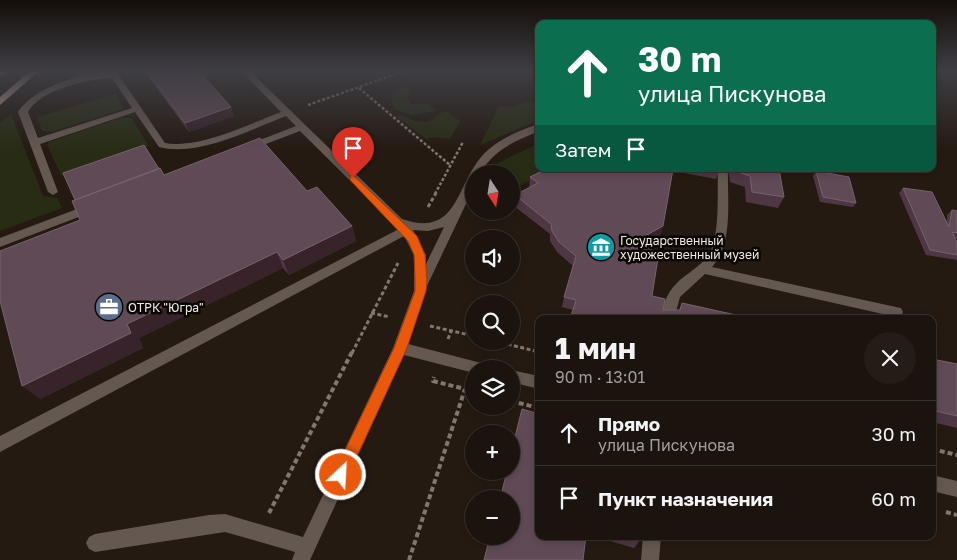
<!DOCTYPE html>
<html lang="ru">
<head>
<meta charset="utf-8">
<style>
  body { margin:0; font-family:"Golos Text",sans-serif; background:#241d17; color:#f1f3f6; height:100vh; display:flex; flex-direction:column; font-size:19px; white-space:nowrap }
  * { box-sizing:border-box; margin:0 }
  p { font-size:16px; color:#a09e9e }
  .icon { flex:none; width:28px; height:28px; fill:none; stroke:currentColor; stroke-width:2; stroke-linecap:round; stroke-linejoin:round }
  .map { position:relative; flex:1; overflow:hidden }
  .panel { position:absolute; left:535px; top:315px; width:401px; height:225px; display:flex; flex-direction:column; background:#1b140e; border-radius:10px; box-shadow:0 2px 8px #0003,0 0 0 1px #39332e }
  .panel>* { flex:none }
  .top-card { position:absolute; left:535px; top:20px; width:401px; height:152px; border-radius:10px; box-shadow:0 2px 8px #0003,0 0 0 1px #39332e; background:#0b6e4f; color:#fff; overflow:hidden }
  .needle { width:32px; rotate:168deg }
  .fabs { position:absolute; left:465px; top:165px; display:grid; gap:10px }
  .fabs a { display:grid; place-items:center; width:55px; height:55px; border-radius:50%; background:#1b140e; box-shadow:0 2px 8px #0003,0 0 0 1px #39332e; font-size:25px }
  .pin { position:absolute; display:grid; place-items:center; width:42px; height:42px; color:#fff; margin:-51px -21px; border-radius:50% 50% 50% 0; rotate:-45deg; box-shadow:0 0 5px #0007 }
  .pin .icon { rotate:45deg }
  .me { position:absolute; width:55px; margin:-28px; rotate:25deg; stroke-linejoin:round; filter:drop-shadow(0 0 4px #0008) }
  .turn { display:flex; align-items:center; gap:18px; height:105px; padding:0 20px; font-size:22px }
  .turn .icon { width:65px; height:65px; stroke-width:2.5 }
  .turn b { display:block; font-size:35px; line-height:42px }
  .then { display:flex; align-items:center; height:48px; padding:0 20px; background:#0003; gap:10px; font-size:19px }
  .round { display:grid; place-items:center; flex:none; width:52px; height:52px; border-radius:26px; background:#241d17 }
  .head { display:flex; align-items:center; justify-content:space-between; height:85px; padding:0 20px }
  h1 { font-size:30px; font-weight:700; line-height:38px }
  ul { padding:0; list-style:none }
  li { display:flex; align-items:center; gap:15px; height:65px; padding:0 20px; border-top:1px solid #39332e }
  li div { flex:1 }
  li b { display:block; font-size:19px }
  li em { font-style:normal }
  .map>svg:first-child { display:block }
  .green { fill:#282c15 }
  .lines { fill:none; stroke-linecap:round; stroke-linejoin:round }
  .path-far2 { stroke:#807770; stroke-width:2.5; stroke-dasharray:3 2; stroke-linecap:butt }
  .path-far1 { stroke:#807770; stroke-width:3; stroke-dasharray:4 2.5; stroke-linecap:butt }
  .path { stroke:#807770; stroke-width:4; stroke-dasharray:5 3; stroke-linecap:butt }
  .minor { fill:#655851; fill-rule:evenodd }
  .major { fill:#af9586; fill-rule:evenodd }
  .wall { fill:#4f3644 }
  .shaded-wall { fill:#372329 }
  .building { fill:#604a55; stroke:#77636b }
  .route { fill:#ea580c; stroke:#983908 }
  .labels { text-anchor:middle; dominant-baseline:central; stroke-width:5; stroke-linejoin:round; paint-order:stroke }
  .poi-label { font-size:12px; fill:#f0e9e3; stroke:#0a0604; text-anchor:start }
</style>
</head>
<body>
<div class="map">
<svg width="957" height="560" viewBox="0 0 957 560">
  <rect width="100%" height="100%" fill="#241a12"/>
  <path class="green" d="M 403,87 L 411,92 L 407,98 L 411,104 L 429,104 L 437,111 L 412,115 L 396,110 L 391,99 L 393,93 Z
    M 116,94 L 123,109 L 52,132 L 42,131 L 37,117 Z
    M 531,101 L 539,108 L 539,120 L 480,145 L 499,106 L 511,107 Z
    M 446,111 L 460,121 L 450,139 L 432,137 L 426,139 L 396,116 L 400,115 C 410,118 422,127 433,119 C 438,115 440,113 446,111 Z
    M 11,114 L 43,196 L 57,198 L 62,208 L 0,231 L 0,122 Z
    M 123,117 L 131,118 L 149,146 L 62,177 L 47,145 L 49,142 Z
    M 539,143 L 539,169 L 552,169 L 511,190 L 511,174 L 491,174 L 498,163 Z"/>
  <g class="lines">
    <path class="path-far2" d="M 359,88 L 450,165
      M 308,105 L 404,71
      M 435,194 L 463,142"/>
    <path class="path-far1" d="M 428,207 L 436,193
      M 371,313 L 390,317
      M 430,326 L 474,336
      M 448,339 L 451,331
      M 495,341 L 539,352
      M 352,353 L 398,263"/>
    <path class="path" d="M 465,389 L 474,391
      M 511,401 L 539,408
      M 932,449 L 957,455
      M 946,512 L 957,515
      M 269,513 L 352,352
      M 409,560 L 465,389 L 433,381 L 434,377"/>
    <path class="minor" d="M 241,71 L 250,71 L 402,219 C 458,238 455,187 482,156 C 495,141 519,130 539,124 L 539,131 C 515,141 493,150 480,174 L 474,174 L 474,187 L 426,288 L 408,344 L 481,363 L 486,365 L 488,369 L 474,369 L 474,373 L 404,355 L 310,560 L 292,560 L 295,552 L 225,532 L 95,552 L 89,549 L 86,543 L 89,537 L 95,534 L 209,515 L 225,514 L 303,537 L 393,348 L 414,291 L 414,255 L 404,236 L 0,452 L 0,436 L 399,229 L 300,131 L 250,150 L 244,150 L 244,146 L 296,126 L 286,116 C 249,130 198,157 159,147 L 135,112 L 40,144 L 58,192 L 53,195 L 48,192 L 18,112 C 33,87 90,68 118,74 L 165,143 C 200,149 249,124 281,112 ZM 107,78 L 112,78 L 132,108 L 38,138 L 28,112 C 40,90 83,81 107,78 ZM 444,227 L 426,264 L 426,255 L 413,230 L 428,231 Z
      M 718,169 L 728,169 C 727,199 734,242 712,267 L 896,307 L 901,308 L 903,312 L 901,316 L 896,317 L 705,274 L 680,297 L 674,319 L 660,319 C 663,306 666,294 676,284 C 687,272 704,266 711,250 C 720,229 717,192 718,169 Z
      M 93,203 L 97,204 L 99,207 L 97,210 L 0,247 L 0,238 Z
      M 511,370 L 539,376 L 539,389 L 511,382 Z
      M 932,475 L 957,481 L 957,497 L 932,491 Z
      M 643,536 L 661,536 L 659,560 L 641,560 Z"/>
    <path class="major" d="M 0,71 L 9,71 L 0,76 Z
      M 30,71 L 39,71 L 0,105 L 0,97 Z"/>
  </g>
  <path class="wall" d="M 144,71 L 199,71 L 231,107 L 234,116 L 189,132 Z
    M 159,169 L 164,175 L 307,191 L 352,226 L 356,241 L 289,275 L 283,268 L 139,338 L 143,348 L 40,399 L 80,220 Z
    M 546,169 L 720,169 L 716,179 L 673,171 L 660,237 L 648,243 L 652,296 L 663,310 L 679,310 L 682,303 L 754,319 L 571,319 L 573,310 L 562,307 L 564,297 L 573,266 L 557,252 L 550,241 L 550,234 L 514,206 L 515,195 L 529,188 L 530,177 Z
    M 728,169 L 779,169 L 784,197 L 778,208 L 746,202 L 745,187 L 730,182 Z
    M 816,171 L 856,203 L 853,207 L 820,202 L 813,176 Z
    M 903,188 L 947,221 L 947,215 L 952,210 L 957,211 L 957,238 L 955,238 L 957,242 L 957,260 L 926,255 L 899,193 Z
    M 932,359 L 957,364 L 957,428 L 932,422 Z
    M 593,536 L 643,536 L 634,548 Z"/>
  <path class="shaded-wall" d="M 231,107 L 234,116 L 189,132 L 185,123 Z
    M 352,226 L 356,241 L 289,275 L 283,260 Z
    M 663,226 L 660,237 L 640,247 L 643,237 Z
    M 277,252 L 283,268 L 139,338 L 143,348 L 40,399 L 22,386 L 127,324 Z"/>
  <path class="building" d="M 146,71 L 199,71 L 231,107 L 185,123 Z
    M 260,138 L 307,191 L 317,187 L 352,226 L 283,260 L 277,252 L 127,324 L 131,333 L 22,386 L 0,301 L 0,251 L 80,220 L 72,201 L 160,168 L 164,175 Z
    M 144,145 L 159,169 L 75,200 L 63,173 Z
    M 546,169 L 673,169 L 663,226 L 643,237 L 658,258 L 652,296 L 665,299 L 663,310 L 680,310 L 682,303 L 754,319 L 580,319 L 571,316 L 576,300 L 564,297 L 576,256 L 559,242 L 552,231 L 551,224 L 515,195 L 538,183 L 530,177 Z
    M 734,169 L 779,169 L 784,197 L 752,192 L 750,176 L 735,171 Z
    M 816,171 L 849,177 L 856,203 L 823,197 Z
    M 903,188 L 932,192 L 949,227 L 952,210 L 957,211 L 957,233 L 952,232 L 957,242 L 957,255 L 930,250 Z
    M 932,359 L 957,364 L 957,416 L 932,410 Z
    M 522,409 L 539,414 L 539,536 L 586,536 L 583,560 L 484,560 L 490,536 L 511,536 L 511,499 L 500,499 L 507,471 L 511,471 L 511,453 Z"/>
  <linearGradient id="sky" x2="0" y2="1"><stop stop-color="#140e0a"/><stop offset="0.47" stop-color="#3f3e44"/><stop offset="1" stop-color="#3f3e44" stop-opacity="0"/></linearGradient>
  <rect width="957" height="150" fill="url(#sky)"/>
  <path class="route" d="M 353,175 L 417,236 L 425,255 L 427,279 L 426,291 L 407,348 L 346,480 L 341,482 L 335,480 L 333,475 L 394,348 L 415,291 L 415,279 L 414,255 L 408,241 L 350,180 L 350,176 Z"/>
  <defs>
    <symbol id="museum-disc" viewBox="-11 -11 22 22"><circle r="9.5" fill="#0f9aa8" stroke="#0a0604"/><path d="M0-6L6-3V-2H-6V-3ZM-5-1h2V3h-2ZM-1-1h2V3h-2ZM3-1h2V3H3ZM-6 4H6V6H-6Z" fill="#fff"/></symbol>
    <symbol id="office-disc" viewBox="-11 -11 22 22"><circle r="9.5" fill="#5c6f8a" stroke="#0a0604"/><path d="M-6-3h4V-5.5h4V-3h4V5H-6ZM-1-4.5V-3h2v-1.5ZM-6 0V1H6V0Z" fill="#fff"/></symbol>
  </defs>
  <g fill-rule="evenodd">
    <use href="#museum-disc" x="585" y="231" width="32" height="32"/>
    <use href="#office-disc" x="93" y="291" width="32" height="32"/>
  </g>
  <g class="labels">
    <g class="poi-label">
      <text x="620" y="240">Государственный<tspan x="620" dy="14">художественный музей</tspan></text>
      <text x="128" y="307">ОТРК "Югра"</text>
    </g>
  </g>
</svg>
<div class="fabs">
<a><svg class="needle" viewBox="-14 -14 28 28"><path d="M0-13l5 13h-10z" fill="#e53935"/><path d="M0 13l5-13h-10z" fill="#a09e9e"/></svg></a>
<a><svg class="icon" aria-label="sound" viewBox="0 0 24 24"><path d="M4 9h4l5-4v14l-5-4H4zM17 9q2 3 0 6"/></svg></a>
<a><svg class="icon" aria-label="search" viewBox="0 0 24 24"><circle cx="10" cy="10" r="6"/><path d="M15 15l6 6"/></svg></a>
<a><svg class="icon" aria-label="layers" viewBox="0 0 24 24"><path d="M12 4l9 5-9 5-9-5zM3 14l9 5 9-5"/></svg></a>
<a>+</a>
<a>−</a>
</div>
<div class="pin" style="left:353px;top:178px;background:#d93025"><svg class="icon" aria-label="arrive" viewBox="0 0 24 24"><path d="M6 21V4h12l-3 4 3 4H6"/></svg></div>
<svg class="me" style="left:341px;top:475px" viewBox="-20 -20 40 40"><circle r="17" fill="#ea580c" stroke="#fff" stroke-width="3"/><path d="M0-11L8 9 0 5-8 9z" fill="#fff"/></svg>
<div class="top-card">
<div class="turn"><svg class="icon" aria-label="ahead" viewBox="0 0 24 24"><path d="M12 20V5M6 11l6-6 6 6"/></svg><div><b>30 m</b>улица Пискунова</div></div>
<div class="then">Затем<svg class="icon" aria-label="arrive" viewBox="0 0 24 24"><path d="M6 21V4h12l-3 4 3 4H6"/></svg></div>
</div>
<section class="panel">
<div class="head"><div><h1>1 мин</h1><p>90 m · 13:01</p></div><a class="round"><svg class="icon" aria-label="close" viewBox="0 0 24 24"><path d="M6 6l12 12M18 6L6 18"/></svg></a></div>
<ul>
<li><svg class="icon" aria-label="ahead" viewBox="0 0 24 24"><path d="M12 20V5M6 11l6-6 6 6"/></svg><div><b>Прямо</b><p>улица Пискунова</p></div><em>30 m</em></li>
<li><svg class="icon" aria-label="arrive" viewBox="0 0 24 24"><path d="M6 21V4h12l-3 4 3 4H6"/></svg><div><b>Пункт назначения</b></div><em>60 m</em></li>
</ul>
</section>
</div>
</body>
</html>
